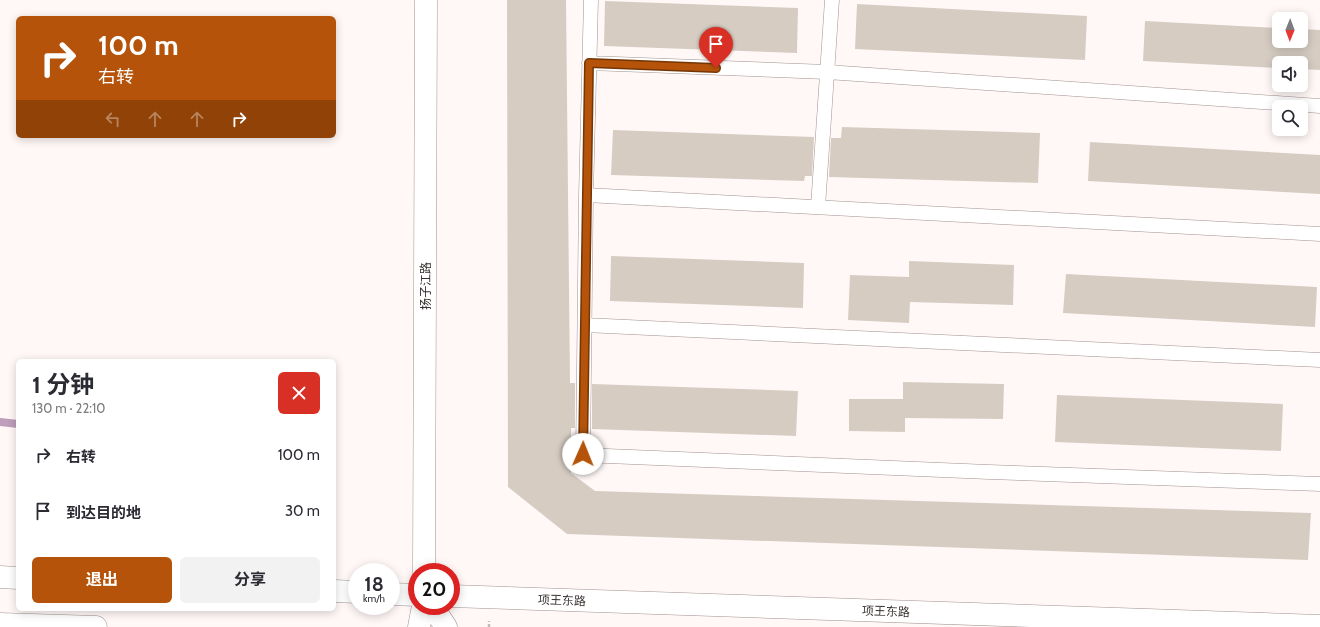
<!DOCTYPE html>
<html lang="zh">
<head>
<meta charset="utf-8">
<style>
  body { margin:0; font-family:Cabin,"Noto Sans SC",sans-serif; background:#f2f2f3; color:#2b2b33; height:100vh; display:flex; flex-direction:column; font-size:15px; white-space:nowrap }
  * { box-sizing:border-box; margin:0 }
  p { font-size:13px; color:#7c7c81 }
  .icon { flex:none; width:22px; height:22px; fill:none; stroke:currentColor; stroke-width:2; stroke-linecap:round; stroke-linejoin:round }
  .map { position:relative; flex:1; overflow:hidden }
  .sheet { position:absolute; left:16px; top:359px; width:320px; height:252px; display:flex; flex-direction:column; background:#fff; border-radius:6px; box-shadow:0 2px 10px #0003 }
  .sheet>* { flex:none }
  .banner { position:absolute; left:16px; top:16px; width:320px; height:122px; border-radius:6px; box-shadow:0 2px 10px #0003; background:#b45309; color:#fff; overflow:hidden }
  .needle { width:26px; rotate:181deg }
  .controls { position:absolute; left:1272px; top:12px; display:grid; gap:8px }
  .controls a { display:grid; place-items:center; width:36px; height:36px; border-radius:6px; background:#fff; box-shadow:0 2px 10px #0003; font-size:20px }
  .speed { position:absolute; left:348px; top:563px; display:flex; gap:8px; font-size:20px; font-weight:700; text-align:center }
  .speed>* { display:grid; place-content:center; width:52px; height:52px; border-radius:50%; background:#fff; box-shadow:0 2px 10px #0003; line-height:1 }
  .speed small { font-size:10px; font-weight:400 }
  .speed .limit { border:6px solid #d22; background:#fff; color:#111 }
  .pin { position:absolute; display:grid; place-items:center; width:34px; height:34px; color:#fff; margin:-41px -17px; border-radius:50% 50% 50% 0; rotate:-45deg; box-shadow:0 0 4px #0007 }
  .pin .icon { rotate:45deg }
  .me { position:absolute; width:44px; margin:-22px; rotate:1deg; stroke-linejoin:round; filter:drop-shadow(0 0 3px #0008) }
  .turn { display:flex; align-items:center; gap:14px; height:84px; padding:0 16px; font-size:18px }
  .turn .icon { width:52px; height:52px; stroke-width:2.5 }
  .turn b { display:block; font-size:28px; line-height:34px }
  .lanes { display:flex; align-items:center; height:38px; padding:0 16px; background:#0003; justify-content:center; gap:20px; direction:ltr }
  .lanes .off { opacity:.35 }
  .round { display:grid; place-items:center; flex:none; width:42px; height:42px; border-radius:6px; background:#f2f2f3 }
  .summary { display:flex; align-items:center; justify-content:space-between; height:68px; padding:0 16px }
  h1 { font-size:24px; font-weight:700; line-height:30px }
  .primary-button { display:flex; gap:8px; margin-top:auto; padding:8px 16px }
  .primary-button a { flex:1; height:46px; border-radius:6px; background:#b45309; color:#fff; font-size:16px; font-weight:700; line-height:46px; text-align:center }
  .primary-button a+a { background:#f2f2f3; color:#2b2b33 }
  ul { padding:0; list-style:none }
  li { display:flex; align-items:center; gap:12px; height:56px; padding:0 16px }
  li div { flex:1 }
  li b { display:block; font-size:15px }
  li em { font-style:normal }
  .map>svg:first-child { display:block }
  .lines { fill:none; stroke-linecap:round; stroke-linejoin:round }
  .stream { stroke:#bf9ebc; stroke-width:8 }
  .building { fill:#d6ccc2 }
  .service-casing { stroke:#a1938f; stroke-width:15 }
  .tertiary-casing { stroke:#a1938f; stroke-width:23 }
  .primary-casing { stroke:#a1938f; stroke-width:23 }
  .path { stroke:#c2bbba; stroke-width:2.5; stroke-dasharray:3 2; stroke-linecap:butt }
  .service { stroke:#fff; stroke-width:14 }
  .tertiary { stroke:#fff; stroke-width:22 }
  .primary { stroke:#fff; stroke-width:22 }
  .route-casing { stroke:#753606; stroke-width:10 }
  .route { stroke:#b45309; stroke-width:7 }
  .labels { text-anchor:middle; dominant-baseline:central; stroke-width:3.5; stroke-linejoin:round; paint-order:stroke }
  .street-label { font-size:12px; fill:#37312f; stroke:#fff }
</style>
</head>
<body>
<div class="map">
<svg width="1320" height="627" viewBox="0 0 1320 627">
  <rect width="100%" height="100%" fill="#fff8f7"/>
  <g class="lines">
    <path class="stream" d="M 0,422 L 18,424"/>
  </g>
  <path class="building" d="M 507,0 L 566,0 L 570,383 L 575,383 L 575,428 L 571,428 L 571,473 L 595,491 L 1311,513 L 1308,560 L 567,534 L 508,487 Z
    M 605,1 L 798,8 L 797,53 L 604,46 Z
    M 857,4 L 1087,16 L 1085,60 L 855,49 Z
    M 1145,21 L 1279,28 L 1279,41 L 1301,41 L 1301,29 L 1320,30 L 1320,70 L 1301,69 L 1301,63 L 1279,63 L 1279,68 L 1143,61 Z
    M 842,127 L 1040,133 L 1038,183 L 829,177 L 831,138 L 841,138 Z
    M 613,130 L 814,137 L 812,176 L 805,176 L 804,181 L 611,175 Z
    M 1090,142 L 1320,155 L 1320,194 L 1088,181 Z
    M 611,256 L 804,263 L 803,308 L 610,301 Z
    M 909,261 L 1014,265 L 1013,305 L 910,302 L 909,323 L 848,320 L 850,275 L 909,277 Z
    M 1066,274 L 1317,287 L 1315,327 L 1063,313 Z
    M 903,382 L 1004,384 L 1003,419 L 905,418 L 905,432 L 849,431 L 849,399 L 903,399 Z
    M 592,384 L 798,391 L 796,436 L 592,429 Z
    M 1057,395 L 1283,404 L 1281,451 L 1055,442 Z"/>
  <g class="lines">
    <defs>
      <path id="service" d="M 591,0 L 586,195 L 583,455 L 989,472 L 1320,484
        M 589,63 L 827,72 L 1320,106
        M 586,195 L 1320,234
        M 818,207 L 832,0
        M 585,325 L 1320,360"/>
      <path id="tertiary" d="M 424,572 L 426,0
        M 432,606 L 446,627
        M 419,627 L 423,606"/>
      <path id="primary" d="M 0,577 L 18,578
        M 334,591 L 357,592
        M 391,594 L 417,595
        M 451,596 L 1320,626
        M 0,624 L 96,627"/>
    </defs>
    <use href="#service" class="service-casing"/>
    <use href="#tertiary" class="tertiary-casing"/>
    <use href="#primary" class="primary-casing"/>
    <path class="path" d="M 489,627 L 489,621"/>
    <use href="#service" class="service"/>
    <use href="#tertiary" class="tertiary"/>
    <use href="#primary" class="primary"/>
  </g>
  <g class="lines">
    <defs>
      <path id="route" d="M 583,454 L 589,63 L 716,68"/>
    </defs>
    <use href="#route" class="route-casing"/>
    <use href="#route" class="route"/>
  </g>
  <g class="labels">
    <g class="street-label">
      <text transform="translate(425 286) rotate(-90)">扬子江路</text>
      <text transform="translate(562 600) rotate(2)">项王东路</text>
      <text transform="translate(886 611) rotate(2)">项王东路</text>
    </g>
  </g>
</svg>
<div class="controls">
<a><svg class="needle" viewBox="-14 -14 28 28"><path d="M0-13l5 13h-10z" fill="#e53935"/><path d="M0 13l5-13h-10z" fill="#7c7c81"/></svg></a>
<a><svg class="icon" aria-label="sound" viewBox="0 0 24 24"><path d="M4 9h4l5-4v14l-5-4H4zM17 9q2 3 0 6"/></svg></a>
<a><svg class="icon" aria-label="search" viewBox="0 0 24 24"><circle cx="10" cy="10" r="6"/><path d="M15 15l6 6"/></svg></a>
</div>
<div class="speed"><div>18<small>km/h</small></div><div class="limit">20</div></div>
<div class="pin" style="left:716px;top:68px;background:#d93025"><svg class="icon" aria-label="arrive" viewBox="0 0 24 24"><path d="M6 21V4h12l-3 4 3 4H6"/></svg></div>
<svg class="me" style="left:583px;top:454px" viewBox="-20 -20 40 40"><circle r="19" fill="#fff"/><path d="M0-13L10 11 0 6-10 11z" fill="#b45309"/></svg>
<div class="banner">
<div class="turn"><svg class="icon" aria-label="right" viewBox="0 0 24 24"><path d="M7 20v-9h11M14 6l5 5-5 5"/></svg><div><b>100 m</b>右转</div></div>
<div class="lanes"><svg class="icon off" aria-label="left" viewBox="0 0 24 24"><path d="M17 20v-9H6M10 6l-5 5 5 5"/></svg><svg class="icon off" aria-label="ahead" viewBox="0 0 24 24"><path d="M12 20V5M6 11l6-6 6 6"/></svg><svg class="icon off" aria-label="ahead" viewBox="0 0 24 24"><path d="M12 20V5M6 11l6-6 6 6"/></svg><svg class="icon" aria-label="right" viewBox="0 0 24 24"><path d="M7 20v-9h11M14 6l5 5-5 5"/></svg></div>
</div>
<section class="sheet">
<div class="summary"><div><h1>1 分钟</h1><p>130 m · 22:10</p></div><a class="round" style="background:#d93025;color:#fff"><svg class="icon" aria-label="close" viewBox="0 0 24 24"><path d="M6 6l12 12M18 6L6 18"/></svg></a></div>
<ul>
<li><svg class="icon" aria-label="right" viewBox="0 0 24 24"><path d="M7 20v-9h11M14 6l5 5-5 5"/></svg><div><b>右转</b></div><em>100 m</em></li>
<li><svg class="icon" aria-label="arrive" viewBox="0 0 24 24"><path d="M6 21V4h12l-3 4 3 4H6"/></svg><div><b>到达目的地</b></div><em>30 m</em></li>
</ul>
<div class="primary-button"><a>退出</a><a>分享</a></div>
</section>
</div>
</body>
</html>
